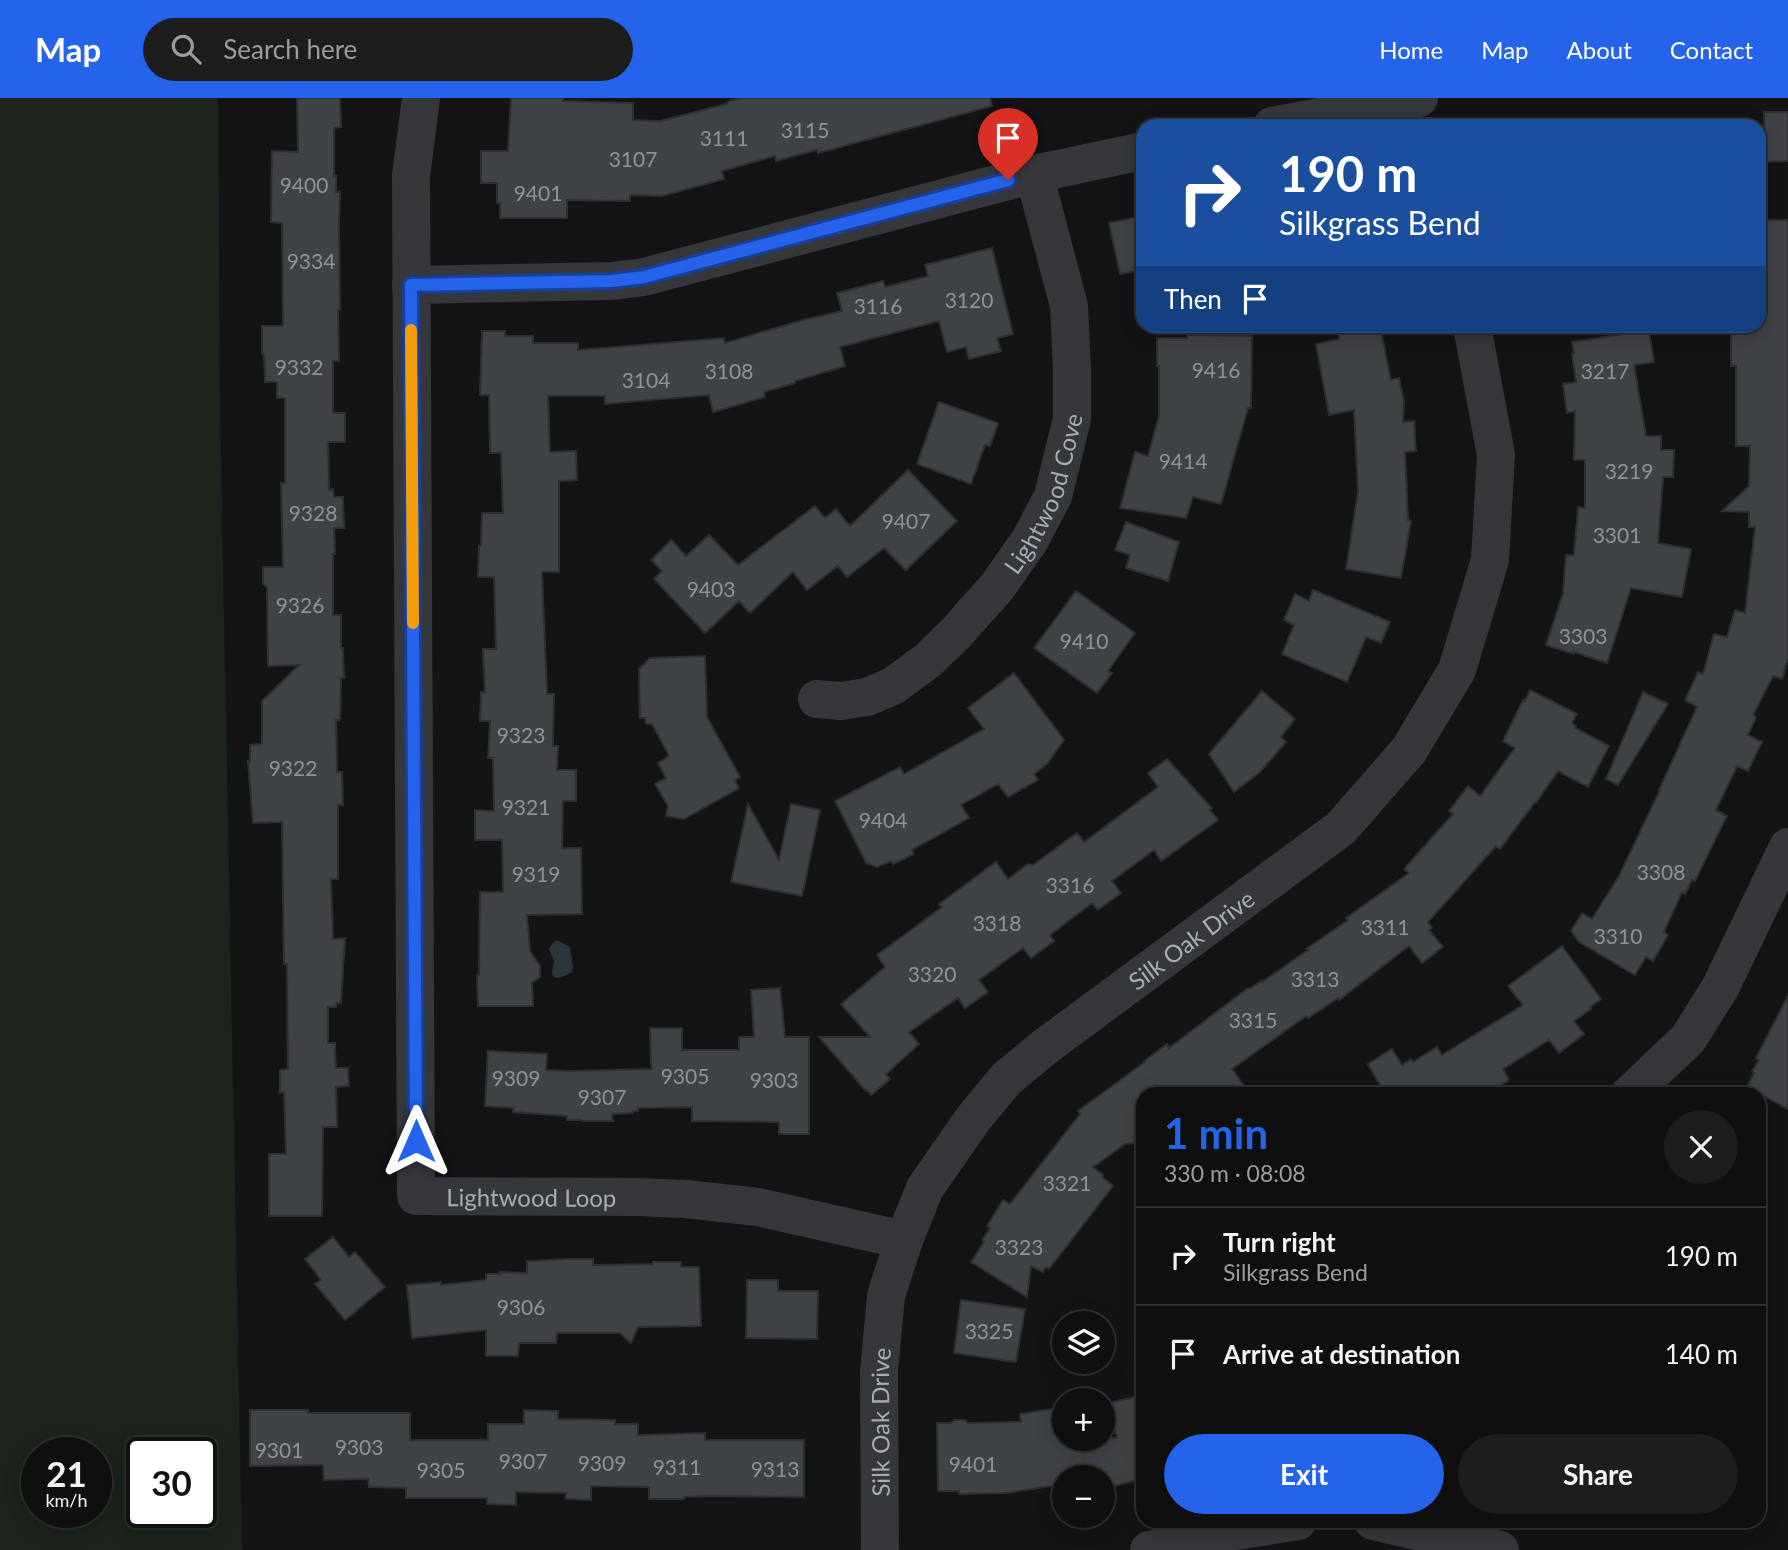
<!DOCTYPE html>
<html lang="en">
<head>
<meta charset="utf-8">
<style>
  body { margin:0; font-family:Lato,sans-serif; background:#1d1d1e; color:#f1f3f6; height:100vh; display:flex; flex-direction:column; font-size:26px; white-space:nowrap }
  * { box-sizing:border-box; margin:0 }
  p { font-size:23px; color:#9b9c9f }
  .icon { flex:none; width:38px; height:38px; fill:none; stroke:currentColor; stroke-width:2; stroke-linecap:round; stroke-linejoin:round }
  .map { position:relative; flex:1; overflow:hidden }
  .details { position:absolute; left:1136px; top:989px; width:630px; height:441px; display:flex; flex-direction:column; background:#0f0f10; border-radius:21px; box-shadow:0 4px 18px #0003,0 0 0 2px #2f2f30 }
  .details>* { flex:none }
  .top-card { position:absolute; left:1136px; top:21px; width:630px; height:214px; border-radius:21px; box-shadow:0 4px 18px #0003,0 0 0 2px #2f2f30; background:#1a4fa0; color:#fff; overflow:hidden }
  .tools { position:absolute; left:1052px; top:1213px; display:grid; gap:14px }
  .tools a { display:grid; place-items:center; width:63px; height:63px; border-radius:50%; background:#0f0f10; box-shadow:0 4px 18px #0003,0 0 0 2px #2f2f30; font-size:35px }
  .speed { position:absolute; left:21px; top:1339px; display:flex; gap:14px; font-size:35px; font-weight:700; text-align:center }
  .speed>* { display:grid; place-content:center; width:91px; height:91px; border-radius:50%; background:#0f0f10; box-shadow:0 4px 18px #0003,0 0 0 2px #2f2f30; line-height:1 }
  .speed small { font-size:18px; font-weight:400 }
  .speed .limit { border:4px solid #111; border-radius:10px; background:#fff; color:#111 }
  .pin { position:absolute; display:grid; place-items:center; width:60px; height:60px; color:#fff; margin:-72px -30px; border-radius:50% 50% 50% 0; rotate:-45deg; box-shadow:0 0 7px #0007 }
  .pin .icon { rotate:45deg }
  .me { position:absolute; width:77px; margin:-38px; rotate:0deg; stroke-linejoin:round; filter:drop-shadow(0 0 5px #0008) }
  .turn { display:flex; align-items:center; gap:24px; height:147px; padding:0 28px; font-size:32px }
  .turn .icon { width:91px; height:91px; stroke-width:2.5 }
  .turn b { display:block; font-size:49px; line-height:60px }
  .then { display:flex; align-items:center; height:66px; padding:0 28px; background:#0003; gap:14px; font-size:26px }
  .round { display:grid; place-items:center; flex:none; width:74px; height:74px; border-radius:37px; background:#1d1d1e }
  .summary { display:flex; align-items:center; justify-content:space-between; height:119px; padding:0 28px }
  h1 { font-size:42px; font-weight:700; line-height:52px; color:#2563eb }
  .action { display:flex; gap:14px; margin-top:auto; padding:14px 28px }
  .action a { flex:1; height:80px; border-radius:42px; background:#2563eb; color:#fff; font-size:28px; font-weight:700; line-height:80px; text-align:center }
  .action a+a { background:#1d1d1e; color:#f1f3f6 }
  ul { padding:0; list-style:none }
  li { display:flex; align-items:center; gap:21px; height:98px; padding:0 28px; border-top:2px solid #2f2f30 }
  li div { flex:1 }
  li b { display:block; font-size:26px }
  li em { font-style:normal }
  header { display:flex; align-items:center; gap:42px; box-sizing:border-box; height:98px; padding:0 35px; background:#2563eb; color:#fff }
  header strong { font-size:33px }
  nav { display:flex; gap:38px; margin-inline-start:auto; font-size:24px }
  .search { width:490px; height:63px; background:#1d1d1e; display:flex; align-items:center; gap:18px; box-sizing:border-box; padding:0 24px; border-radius:38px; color:#9b9c9f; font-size:26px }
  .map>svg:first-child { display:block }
  .green { fill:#1c241c; fill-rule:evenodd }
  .water { fill:#2a363b }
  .building { fill:#404346; stroke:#2e2f32; stroke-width:2 }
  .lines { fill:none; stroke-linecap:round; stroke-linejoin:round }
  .minor { stroke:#35373b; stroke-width:38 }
  .route-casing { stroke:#184099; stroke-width:18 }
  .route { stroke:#2563eb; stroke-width:12 }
  .slow { stroke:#f59e0b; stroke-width:12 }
  .labels { text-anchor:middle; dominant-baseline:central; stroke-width:5; stroke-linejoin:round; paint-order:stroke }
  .number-label { font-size:21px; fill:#8c939b }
  .street-label { font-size:24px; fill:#a5aeb7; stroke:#0f0f11 }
</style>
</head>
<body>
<header>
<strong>Map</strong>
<div class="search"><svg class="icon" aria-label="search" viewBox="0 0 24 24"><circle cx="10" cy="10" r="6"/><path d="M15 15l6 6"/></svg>Search here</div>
<nav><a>Home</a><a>Map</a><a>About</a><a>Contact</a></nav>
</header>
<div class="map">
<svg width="1788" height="1452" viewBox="0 0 1788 1452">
  <rect width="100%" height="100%" fill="#141416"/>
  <path class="green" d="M 0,0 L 218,0 L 220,309 L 242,1452 L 0,1452 ZM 37,1354 L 96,1354 L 96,1414 L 37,1414 ZM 142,1354 L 201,1354 L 201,1414 L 142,1414 Z"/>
  <path class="water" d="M 557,842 L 570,849 L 573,869 L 572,874 C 566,877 561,881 554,879 L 552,875 L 554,863 L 549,851 L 553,845 Z"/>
  <path class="building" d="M 297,0 L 340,0 L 341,29 L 334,30 L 334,78 L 336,78 L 336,94 L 340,94 L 339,125 L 340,212 L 338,212 L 339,263 L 333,263 L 333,315 L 345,315 L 345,344 L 328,344 L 329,392 L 333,391 L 334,399 L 343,399 L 344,430 L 334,430 L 335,456 L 333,456 L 333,517 L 341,517 L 341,550 L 343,550 L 344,580 L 341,580 L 340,622 L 336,622 L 337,674 L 342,674 L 343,707 L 338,707 L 338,781 L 331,781 L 333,841 L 345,840 L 341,905 L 336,905 L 336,909 L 328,909 L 328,945 L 335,945 L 336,970 L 348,970 L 349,988 L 336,989 L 337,1029 L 323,1029 L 322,1118 L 269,1118 L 269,1056 L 286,1056 L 284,994 L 280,995 L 280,972 L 288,971 L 287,866 L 284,866 L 282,724 L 253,725 L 248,663 L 250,663 L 250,647 L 262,646 L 262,603 L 299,567 L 268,568 L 267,489 L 263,486 L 263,469 L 283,469 L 281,385 L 285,385 L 285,300 L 277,300 L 277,284 L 265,284 L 264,258 L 262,255 L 262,228 L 283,228 L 282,125 L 271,124 L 272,53 L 298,54 Z
    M 511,0 L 564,0 L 563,3 L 633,5 L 633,22 L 660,23 L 726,6 L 729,3 L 739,0 L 990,0 L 992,8 L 818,55 L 817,52 L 776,63 L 775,58 L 722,73 L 724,81 L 662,98 L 630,97 L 630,103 L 567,102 L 567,120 L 500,120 L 500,105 L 497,105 L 497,85 L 481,85 L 481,53 L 508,53 Z
    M 1764,14 L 1788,14 L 1788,63 L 1765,64 Z
    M 1143,118 L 1143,172 L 1120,176 L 1109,125 Z
    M 1759,122 L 1788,122 L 1788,561 L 1782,581 L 1773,578 L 1753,617 L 1756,619 L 1748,637 L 1762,644 L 1748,673 L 1737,668 L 1716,712 L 1727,718 L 1713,746 L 1695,783 L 1692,782 L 1685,796 L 1682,794 L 1664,834 L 1668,837 L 1653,863 L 1646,859 L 1635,877 L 1579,844 L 1571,833 L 1582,815 L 1592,821 L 1619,778 L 1660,692 L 1659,692 L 1697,609 L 1685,602 L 1698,574 L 1703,576 L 1714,536 L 1727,539 L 1735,512 L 1745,515 L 1755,429 L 1749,429 L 1749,414 L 1722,413 L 1749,388 L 1750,348 L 1736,348 L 1736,268 L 1731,268 L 1731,228 L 1759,228 Z
    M 992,150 L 1013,236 L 997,240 L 1001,253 L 969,261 L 966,249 L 947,254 L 939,223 L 840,249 L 845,268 L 795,283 L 795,285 L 764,294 L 765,299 L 713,314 L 709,297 L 605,306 L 605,298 L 548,298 L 550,354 L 576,353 L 577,382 L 559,383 L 559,474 L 542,474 L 547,596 L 554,596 L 553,648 L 558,648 L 557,672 L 576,672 L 576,703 L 563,703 L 562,750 L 581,750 L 582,816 L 527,817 L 530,853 L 540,868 L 540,879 L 532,885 L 533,908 L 478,908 L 477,877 L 479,877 L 480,794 L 503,794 L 502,742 L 475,742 L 475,712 L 494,713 L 493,660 L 488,660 L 490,623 L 480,623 L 481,594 L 485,594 L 483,551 L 496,551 L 494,479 L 478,479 L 479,448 L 481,448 L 482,415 L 503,415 L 501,355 L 490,355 L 489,297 L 480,297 L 482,233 L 505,233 L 505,238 L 533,238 L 533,245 L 578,245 L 578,252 L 724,240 L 725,245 L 803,222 L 842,213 L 837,195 L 883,183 L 885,189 L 928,178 L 925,167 Z
    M 1337,228 L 1380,228 L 1391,282 L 1399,280 L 1404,303 L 1403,324 L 1414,323 L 1416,353 L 1405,354 L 1408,422 L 1411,423 L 1401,480 L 1346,471 L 1358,394 L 1354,312 L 1329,317 L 1316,246 L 1339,241 Z
    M 1649,232 L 1654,264 L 1634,267 L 1646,338 L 1661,338 L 1661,352 L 1674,352 L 1673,379 L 1663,379 L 1658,445 L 1691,451 L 1682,499 L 1631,490 L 1607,565 L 1574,554 L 1574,556 L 1546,547 L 1563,495 L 1566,457 L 1574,457 L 1578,409 L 1585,410 L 1585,362 L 1574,362 L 1575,313 L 1567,315 L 1563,286 L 1576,284 L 1572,256 L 1574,256 L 1572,244 Z
    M 1187,237 L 1252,238 L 1251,310 L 1248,310 L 1221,406 L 1193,399 L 1186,420 L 1120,410 L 1135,354 L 1148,358 L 1159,318 L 1159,268 L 1157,268 L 1157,240 L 1187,240 Z
    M 939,304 L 998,325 L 990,348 L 985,347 L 971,386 L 917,366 Z
    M 908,372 L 957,423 L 906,472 L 884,450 L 847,479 L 838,468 L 807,492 L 793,474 L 750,515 L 739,503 L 705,535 L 654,481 L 662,473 L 651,462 L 671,442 L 686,458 L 709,437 L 738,467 L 815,408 L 825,420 L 836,411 L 850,428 Z
    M 1126,424 L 1179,444 L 1168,483 L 1126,470 L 1130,457 L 1115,452 Z
    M 1313,492 L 1390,524 L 1381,545 L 1366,539 L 1347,584 L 1282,556 L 1294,527 L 1284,522 L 1295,496 L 1309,503 Z
    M 1076,493 L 1135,535 L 1108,573 L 1112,575 L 1097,595 L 1034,550 Z
    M 705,558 L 707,619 L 740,679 L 735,682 L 739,690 L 684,721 L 666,718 L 668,708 L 655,686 L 666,680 L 658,665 L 669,658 L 652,626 L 646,626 L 645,620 L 640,620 L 639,571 L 650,560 Z
    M 1014,575 L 1064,642 L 1047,666 L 1034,676 L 1038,682 L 1008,699 L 998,686 L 961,707 L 969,720 L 912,752 L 914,756 L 893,766 L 891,763 L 877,769 L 866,765 L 835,703 L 900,669 L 904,676 L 984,631 L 968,610 Z
    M 1530,592 L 1577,616 L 1572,625 L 1576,628 L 1575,630 L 1609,648 L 1588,689 L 1558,673 L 1536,705 L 1535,704 L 1500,751 L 1496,748 L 1428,824 L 1432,830 L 1429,832 L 1443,849 L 1422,865 L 1409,848 L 1339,902 L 1338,900 L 1308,920 L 1306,918 L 1232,971 L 1250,996 L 1143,996 L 1143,1038 L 1134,1045 L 1125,1046 L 1093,1069 L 1103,1077 L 1102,1079 L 1113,1088 L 1049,1171 L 1046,1169 L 1043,1174 L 1031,1168 L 1027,1199 L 971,1164 L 984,1144 L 982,1142 L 990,1130 L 987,1128 L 1003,1102 L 1010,1106 L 1080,1016 L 1078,1013 L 1145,964 L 1144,963 L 1167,946 L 1169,950 L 1248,890 L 1249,891 L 1261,883 L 1262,884 L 1308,852 L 1306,851 L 1348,822 L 1346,820 L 1409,775 L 1404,771 L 1453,716 L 1449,713 L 1468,688 L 1480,698 L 1515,650 L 1503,643 L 1523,602 L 1525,603 Z
    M 1262,593 L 1295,621 L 1281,639 L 1286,644 L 1260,674 L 1234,694 L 1209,656 Z
    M 1643,594 L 1668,606 L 1618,687 L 1606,681 Z
    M 1167,661 L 1212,710 L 1210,712 L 1218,722 L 1161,763 L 1154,752 L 1112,783 L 1121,795 L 1098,812 L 1092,805 L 1050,837 L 1054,843 L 1031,860 L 1023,850 L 979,882 L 988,894 L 965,910 L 958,900 L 909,934 L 919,946 L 886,976 L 890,981 L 871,997 L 867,992 L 866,993 L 819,939 L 870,939 L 841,906 L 885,869 L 877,857 L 942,809 L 939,806 L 996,764 L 1008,781 L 1028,766 L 1033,767 L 1077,735 L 1084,744 L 1158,689 L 1148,675 Z
    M 748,706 L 779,762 L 791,706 L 820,712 L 802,798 L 731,784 Z
    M 1562,848 L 1601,901 L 1590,909 L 1591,911 L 1574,923 L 1584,936 L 1559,955 L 1549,942 L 1503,971 L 1509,982 L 1487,996 L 1385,996 L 1368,966 L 1392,951 L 1402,967 L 1411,961 L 1413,964 L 1437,949 L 1442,957 L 1523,907 L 1508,888 Z
    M 780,890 L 785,939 L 809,939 L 809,1036 L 779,1036 L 779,1024 L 692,1023 L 692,1009 L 638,1010 L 638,1013 L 633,1013 L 633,1015 L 612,1016 L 613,1023 L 583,1023 L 582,1022 L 567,1022 L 567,1018 L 513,1014 L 513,1010 L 485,1008 L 488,953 L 547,956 L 546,972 L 570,973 L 651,971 L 650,930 L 682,930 L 682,952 L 739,952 L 739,939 L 754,939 L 751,892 Z
    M 1788,898 L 1788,1011 L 1747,989 L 1754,975 L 1752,973 L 1759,962 L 1756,960 Z
    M 333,1139 L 349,1159 L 355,1154 L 385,1189 L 345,1222 L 315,1186 L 321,1182 L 305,1161 Z
    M 570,1161 L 593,1161 L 593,1167 L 653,1166 L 653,1164 L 681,1164 L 681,1169 L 699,1169 L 701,1228 L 638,1229 L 631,1245 L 620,1235 L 557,1235 L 556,1245 L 519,1245 L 518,1258 L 486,1258 L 486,1232 L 412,1240 L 407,1187 L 441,1184 L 441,1187 L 486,1182 L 486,1176 L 500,1176 L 500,1174 L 527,1175 L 527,1163 Z
    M 747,1182 L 778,1182 L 778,1193 L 818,1193 L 817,1241 L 746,1240 Z
    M 961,1202 L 1025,1211 L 1016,1264 L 954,1255 Z
    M 1143,1297 L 1143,1381 L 1102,1391 L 1102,1379 L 1064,1379 L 1064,1386 L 1006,1395 L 959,1396 L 959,1393 L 938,1393 L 937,1325 L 951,1325 L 954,1322 L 965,1322 L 968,1325 L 1021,1324 L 1020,1316 L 1064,1309 L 1064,1340 L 1117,1340 L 1108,1305 Z
    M 250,1312 L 308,1312 L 308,1315 L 410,1315 L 410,1342 L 488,1342 L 488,1326 L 524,1326 L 524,1312 L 558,1313 L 558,1321 L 615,1322 L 615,1326 L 638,1326 L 638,1337 L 705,1335 L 705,1342 L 804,1342 L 804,1399 L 707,1398 L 684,1399 L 684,1401 L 649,1401 L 649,1389 L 591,1388 L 591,1402 L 566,1401 L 566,1395 L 516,1394 L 516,1407 L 487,1406 L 487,1400 L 406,1400 L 406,1390 L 369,1389 L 368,1381 L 324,1382 L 323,1367 L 250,1368 Z"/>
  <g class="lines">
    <g class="minor">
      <path id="s1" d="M 421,0 L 411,78 L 416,1098 L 635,1099 L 686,1101 L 758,1109 L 904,1142"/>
      <path d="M 1272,28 L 1419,0"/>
      <path d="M 411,187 L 612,183 L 644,179 L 1034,76 L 1143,53"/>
      <path id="s2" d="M 817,601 L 841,603 L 867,599 L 893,588 L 927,563 L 955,536 L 997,489 L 1030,442 L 1053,398 L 1072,321 L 1072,271 L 1069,208 L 1034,76"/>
      <path d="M 1630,996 L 1688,941 L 1720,890 L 1788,749"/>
      <path d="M 1373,1423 L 1500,1452"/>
      <path id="s3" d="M 880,1452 L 879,1273 L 886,1198 L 904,1142 L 925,1090 L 973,1021 L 1006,981 L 1046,948 L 1341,730 L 1409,652 L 1457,572 L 1490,462 L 1496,357 L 1472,228"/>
      <path d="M 1149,1452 L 1229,1434 L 1298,1423"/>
    </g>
  </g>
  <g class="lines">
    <defs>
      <path id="route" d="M 416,1043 L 411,187 L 612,183 L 644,179 L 1008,82"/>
    </defs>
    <use href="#route" class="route-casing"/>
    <use href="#route" class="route"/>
    <path class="slow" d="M 411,232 L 413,525"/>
  </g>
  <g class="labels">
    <g class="number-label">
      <text x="805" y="31">3115</text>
      <text x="724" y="39">3111</text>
      <text x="633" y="60">3107</text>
      <text x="304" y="86">9400</text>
      <text x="538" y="94">9401</text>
      <text x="311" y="162">9334</text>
      <text x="969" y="201">3120</text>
      <text x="878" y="207">3116</text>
      <text x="299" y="268">9332</text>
      <text x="1216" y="271">9416</text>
      <text x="729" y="272">3108</text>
      <text x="1605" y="272">3217</text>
      <text x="646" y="281">3104</text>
      <text x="1183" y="362">9414</text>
      <text x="1629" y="372">3219</text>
      <text x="313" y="414">9328</text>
      <text x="906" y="422">9407</text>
      <text x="1617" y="436">3301</text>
      <text x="711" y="490">9403</text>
      <text x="300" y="506">9326</text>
      <text x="1583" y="537">3303</text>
      <text x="1084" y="542">9410</text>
      <text x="521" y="636">9323</text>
      <text x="293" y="669">9322</text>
      <text x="526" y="708">9321</text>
      <text x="883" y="721">9404</text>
      <text x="1661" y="773">3308</text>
      <text x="536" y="775">9319</text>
      <text x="1070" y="786">3316</text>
      <text x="997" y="824">3318</text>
      <text x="1385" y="828">3311</text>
      <text x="1618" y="837">3310</text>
      <text x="932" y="875">3320</text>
      <text x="1315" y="880">3313</text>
      <text x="1253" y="921">3315</text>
      <text x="685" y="977">9305</text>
      <text x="516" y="979">9309</text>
      <text x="774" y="981">9303</text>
      <text x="602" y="998">9307</text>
      <text x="1067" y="1084">3321</text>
      <text x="1019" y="1148">3323</text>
      <text x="521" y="1208">9306</text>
      <text x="989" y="1232">3325</text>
      <text x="359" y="1348">9303</text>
      <text x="279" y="1351">9301</text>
      <text x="523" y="1362">9307</text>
      <text x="602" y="1364">9309</text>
      <text x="973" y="1365">9401</text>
      <text x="677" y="1368">9311</text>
      <text x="775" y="1370">9313</text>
      <text x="441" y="1371">9305</text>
    </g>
    <g class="street-label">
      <text stroke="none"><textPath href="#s2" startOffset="329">Lightwood Cove</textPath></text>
      <text stroke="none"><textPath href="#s3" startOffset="737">Silk Oak Drive</textPath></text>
      <text stroke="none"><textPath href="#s1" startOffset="1214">Lightwood Loop</textPath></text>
      <text stroke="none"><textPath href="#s3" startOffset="128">Silk Oak Drive</textPath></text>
    </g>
  </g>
</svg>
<div class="tools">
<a><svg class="icon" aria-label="layers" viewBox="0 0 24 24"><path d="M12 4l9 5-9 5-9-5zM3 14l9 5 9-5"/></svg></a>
<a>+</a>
<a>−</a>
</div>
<div class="speed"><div>21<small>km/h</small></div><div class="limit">30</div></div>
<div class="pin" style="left:1008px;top:82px;background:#d93025"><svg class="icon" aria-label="arrive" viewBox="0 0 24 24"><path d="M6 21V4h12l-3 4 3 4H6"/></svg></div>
<svg class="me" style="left:416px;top:1043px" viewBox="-20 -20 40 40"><path d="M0-17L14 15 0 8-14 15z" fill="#2563eb" stroke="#fff" stroke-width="4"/></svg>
<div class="top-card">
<div class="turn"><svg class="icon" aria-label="right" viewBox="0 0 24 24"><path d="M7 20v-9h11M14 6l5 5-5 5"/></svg><div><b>190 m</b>Silkgrass Bend</div></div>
<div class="then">Then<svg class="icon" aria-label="arrive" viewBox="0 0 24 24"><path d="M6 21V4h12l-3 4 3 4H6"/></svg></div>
</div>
<section class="details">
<div class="summary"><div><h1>1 min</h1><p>330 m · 08:08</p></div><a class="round"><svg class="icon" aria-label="close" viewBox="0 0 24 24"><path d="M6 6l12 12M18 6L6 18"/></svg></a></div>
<ul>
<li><svg class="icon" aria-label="right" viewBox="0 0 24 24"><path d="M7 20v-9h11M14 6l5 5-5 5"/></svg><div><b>Turn right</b><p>Silkgrass Bend</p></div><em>190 m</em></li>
<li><svg class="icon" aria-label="arrive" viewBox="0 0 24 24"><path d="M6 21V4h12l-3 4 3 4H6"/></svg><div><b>Arrive at destination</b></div><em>140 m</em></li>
</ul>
<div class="action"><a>Exit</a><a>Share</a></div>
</section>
</div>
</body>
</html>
